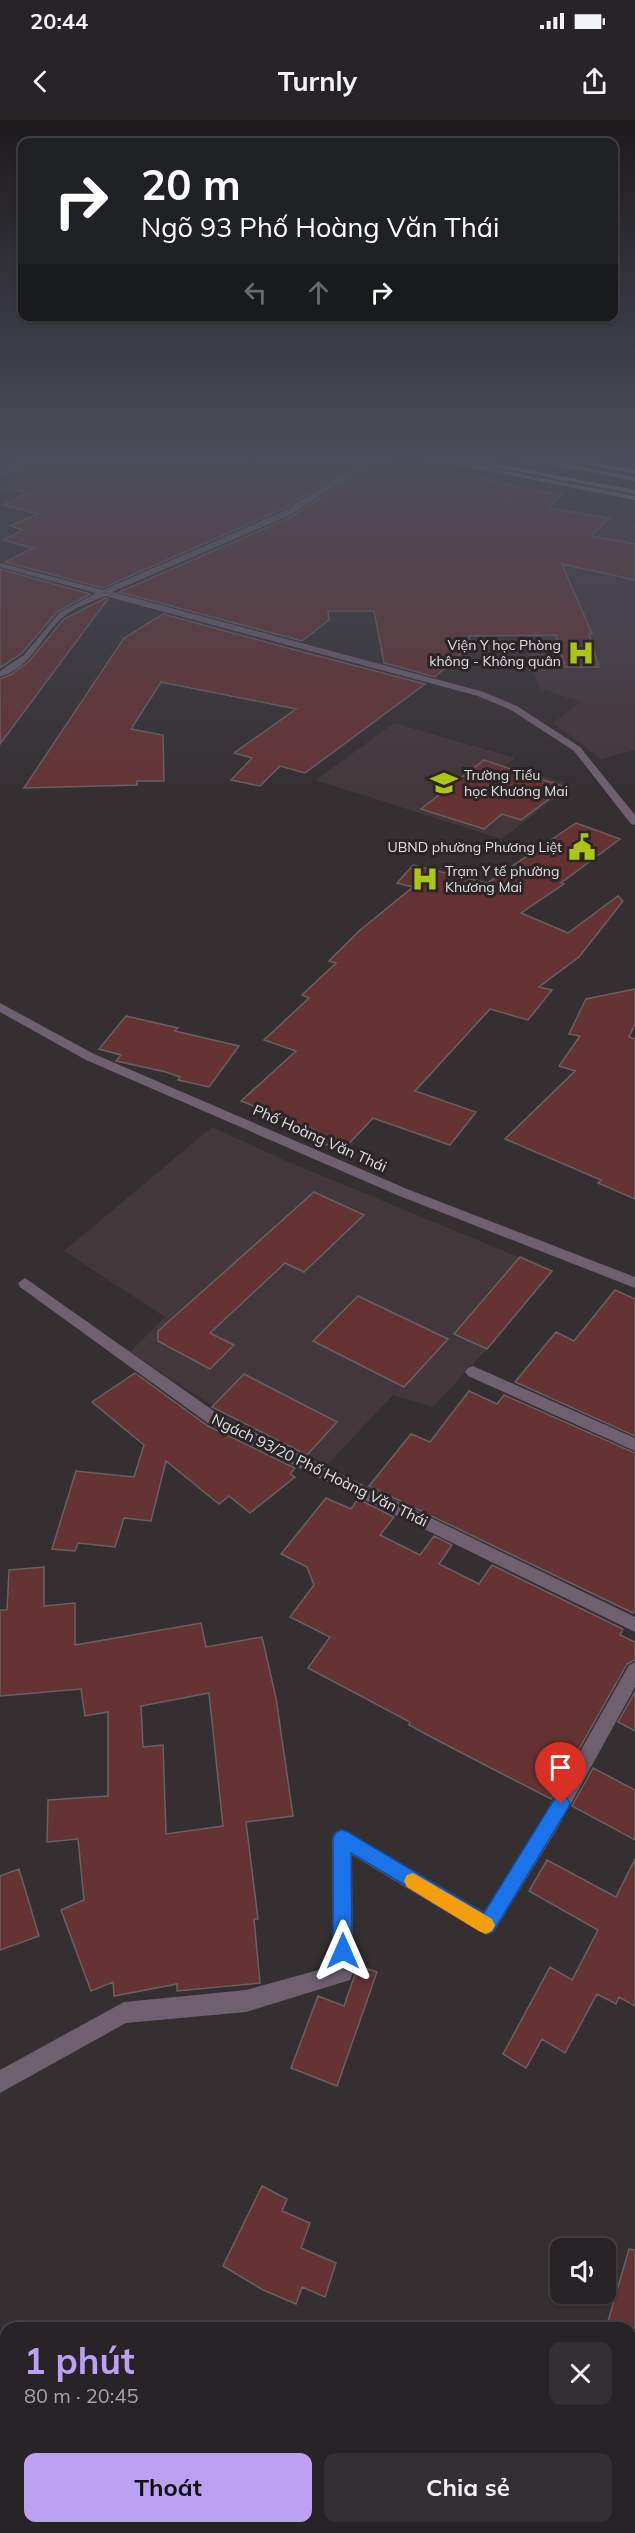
<!DOCTYPE html>
<html lang="vi">
<head>
<meta charset="utf-8">
<style>
  body { margin:0; font-family:Mulish,sans-serif; background:#342f32; color:#f1f3f6; height:100vh; display:flex; flex-direction:column; font-size:22px; white-space:nowrap }
  * { box-sizing:border-box; margin:0 }
  p { font-size:20px; color:#a5a4a7 }
  .icon { flex:none; width:33px; height:33px; fill:none; stroke:currentColor; stroke-width:2; stroke-linecap:round; stroke-linejoin:round }
  .map { position:relative; flex:1; overflow:hidden }
  .side { position:absolute; left:0px; top:2202px; width:636px; height:212px; display:flex; flex-direction:column; background:#282326; border-radius:18px 18px 0 0; box-shadow:0 2px 4px #0004,0 0 0 2px #444043 }
  .side>* { flex:none }
  .hud { position:absolute; left:18px; top:18px; width:600px; height:183px; border-radius:12px; box-shadow:0 2px 4px #0004,0 0 0 2px #444043; background:#202124; color:#fff; overflow:hidden }
  .controls { position:absolute; left:550px; top:2118px; display:grid; gap:12px }
  .controls a { display:grid; place-items:center; width:66px; height:66px; border-radius:12px; background:#282326; box-shadow:0 2px 4px #0004,0 0 0 2px #444043; font-size:30px }
  .pin { position:absolute; display:grid; place-items:center; width:51px; height:51px; color:#fff; margin:-62px -26px; border-radius:50% 50% 50% 0; rotate:-45deg; box-shadow:0 0 6px #0007 }
  .pin .icon { rotate:45deg }
  .me { position:absolute; width:66px; margin:-33px; rotate:0deg; stroke-linejoin:round; filter:drop-shadow(0 0 4px #0008) }
  .turn { display:flex; align-items:center; gap:21px; height:126px; padding:0 24px; font-size:27px }
  .turn .icon { width:78px; height:78px; stroke-width:2.5 }
  .turn b { display:block; font-size:42px; line-height:51px }
  .lanes { display:flex; align-items:center; height:57px; padding:0 24px; background:#0003; justify-content:center; gap:30px; direction:ltr }
  .lanes .off { opacity:.35 }
  .round { display:grid; place-items:center; flex:none; width:63px; height:63px; border-radius:12px; background:#342f32 }
  .overview { display:flex; align-items:center; justify-content:space-between; height:102px; padding:0 24px }
  h1 { font-size:36px; font-weight:700; line-height:45px; color:#bca0f2 }
  .primary-button { display:flex; gap:12px; margin-top:auto; padding:12px 24px }
  .primary-button a { flex:1; height:69px; border-radius:12px; background:#bca0f2; color:#111; font-size:24px; font-weight:700; line-height:69px; text-align:center }
  .primary-button a+a { background:#342f32; color:#f1f3f6 }
  .status { display:flex; justify-content:space-between; align-items:center; height:42px; padding:0 30px; background:#282326; direction:ltr }
  .status svg { height:16px; fill:currentColor }
  header { display:flex; justify-content:space-between; align-items:center; height:78px; padding:0 24px; background:#282326; font-size:27px; font-weight:700 }
  .map>svg:first-child { display:block }
  .built { fill:#44373c }
  .building { fill:#653234; stroke:#686161; stroke-width:1.5; fill-rule:evenodd }
  .lines { fill:none; stroke-linecap:round; stroke-linejoin:round }
  .minor { fill:#705f6f; fill-rule:evenodd }
  .primary { fill:#ae8bab; fill-rule:evenodd }
  .trunk { fill:#ba94b7; fill-rule:evenodd }
  .route { fill:#1a73e8; stroke:#114b97; stroke-width:1.5 }
  .slow { fill:#f59e0b }
  .labels { text-anchor:middle; dominant-baseline:central; stroke-width:6; stroke-linejoin:round; paint-order:stroke }
  .far-poi-label { font-size:14px; fill:#e2dee0; stroke:#2b2528; text-anchor:end }
  .street-label { font-size:15px; fill:#e2dee0; stroke:#2b2528 }
</style>
</head>
<body>
<div class="status"><b>20:44</b><svg viewBox="0 0 49 12"><path d="M0 12V9h3v3zM5 12V6h3v6zM10 12V3h3v9zM15 12V0h3v12zM26 1h20v11H26zM47 4h2v5h-2z"/></svg></div>
<header><svg class="icon" aria-label="back" viewBox="0 0 24 24"><path d="M15 5l-7 7 7 7"/></svg>Turnly<svg class="icon" aria-label="share" viewBox="0 0 24 24"><path d="M12 15V3M7 8l5-5 5 5M5 13v7h14v-7"/></svg></header>
<div class="map">
<svg width="635" height="2413" viewBox="0 0 635 2413">
  <rect width="100%" height="100%" fill="#352f32"/>
  <path class="built" d="M 570,389 L 635,402 L 635,630 L 601,639 L 553,603 L 581,582 L 539,568 L 506,472 L 538,415 Z
    M 394,603 L 515,638 L 502,648 L 508,650 L 512,647 L 573,665 L 501,719 L 316,660 Z
    M 212,1007 L 284,1040 L 552,1151 L 487,1229 L 433,1287 L 393,1275 L 327,1345 L 216,1288 L 130,1232 L 165,1197 L 64,1131 Z"/>
  <path class="building" d="M 43,338 L 64,338 L 84,342 L 94,338 L 133,346 L 134,338 L 365,338 L 283,389 L 103,468 L 5,442 L 33,428 L 3,420 L 23,410 L 10,406 L 38,394 L 3,385 L 28,373 L 5,368 L 34,354 L 18,351 Z
    M 378,341 L 423,351 L 428,348 L 466,354 L 512,365 L 509,366 L 562,375 L 548,388 L 609,398 L 591,416 L 635,424 L 635,460 L 562,444 L 592,514 L 589,514 L 599,547 L 565,547 L 556,515 L 469,516 L 470,525 L 435,557 L 384,543 L 374,491 L 328,491 L 329,500 L 302,521 L 119,472 L 291,397 Z
    M 0,449 L 90,474 L 57,492 L 22,533 L 0,548 Z
    M 105,478 L 108,479 L 0,624 L 0,559 L 12,554 L 29,541 L 64,499 Z
    M 163,494 L 292,529 L 425,564 L 305,653 L 280,646 L 260,666 L 231,660 L 252,638 L 234,633 L 296,589 L 161,562 L 131,609 L 163,615 L 164,661 L 137,661 L 137,665 L 24,668 L 124,518 Z
    M 484,640 L 565,667 L 521,700 L 502,694 L 484,709 L 421,689 Z
    M 576,703 L 620,719 L 561,763 L 564,764 L 521,793 L 568,813 L 618,776 L 623,781 L 579,837 L 539,867 L 552,870 L 528,900 L 490,889 L 415,971 L 476,992 L 450,1025 L 373,998 L 342,1031 L 308,1017 L 315,1010 L 241,981 L 296,931 L 264,920 L 309,878 L 302,875 L 336,843 L 329,841 L 359,811 L 413,767 L 397,763 L 413,745 L 487,763 Z
    M 635,869 L 635,904 L 629,917 L 635,919 L 635,1079 L 598,1063 L 601,1060 L 505,1019 L 575,951 L 559,946 L 580,916 L 569,914 L 586,879 Z
    M 126,896 L 178,908 L 175,911 L 239,926 L 209,967 L 178,960 L 180,957 L 166,952 L 116,941 L 121,935 L 99,929 Z
    M 314,1072 L 364,1095 L 304,1152 L 285,1143 L 210,1213 L 234,1225 L 210,1249 L 158,1221 L 158,1211 Z
    M 520,1137 L 552,1151 L 487,1229 L 454,1214 Z
    M 615,1170 L 635,1179 L 635,1316 L 515,1262 L 556,1212 L 574,1221 Z
    M 358,1176 L 448,1219 L 404,1267 L 313,1221 Z
    M 135,1253 L 208,1306 L 295,1348 L 290,1354 L 295,1357 L 250,1393 L 229,1376 L 219,1384 L 166,1341 L 151,1401 L 124,1398 L 115,1427 L 78,1423 L 75,1431 L 52,1429 L 76,1351 L 134,1357 L 144,1325 L 92,1282 Z
    M 244,1254 L 337,1302 L 307,1335 L 212,1287 Z
    M 469,1271 L 497,1284 L 504,1275 L 635,1333 L 635,1489 L 633,1493 L 369,1366 L 411,1314 L 430,1322 Z
    M 326,1378 L 351,1389 L 358,1379 L 394,1397 L 380,1415 L 420,1435 L 434,1416 L 452,1425 L 439,1444 L 479,1464 L 492,1445 L 623,1509 L 620,1515 L 635,1522 L 635,1540 L 627,1544 L 551,1679 L 433,1618 L 409,1605 L 410,1602 L 308,1548 L 330,1517 L 290,1497 L 314,1465 L 307,1447 L 281,1434 Z
    M 44,1447 L 44,1486 L 75,1483 L 75,1525 L 201,1503 L 206,1527 L 262,1517 L 276,1578 L 293,1696 L 246,1702 L 258,1799 L 254,1799 L 260,1863 L 177,1871 L 177,1864 L 114,1876 L 113,1862 L 91,1871 L 61,1790 L 84,1780 L 78,1719 L 47,1722 L 48,1680 L 108,1676 L 108,1592 L 85,1596 L 81,1569 L 0,1576 L 0,1490 L 7,1490 L 9,1450 ZM 209,1573 L 223,1706 L 166,1714 L 163,1625 L 143,1627 L 141,1586 Z
    M 635,1572 L 635,1611 L 618,1602 Z
    M 593,1648 L 635,1670 L 635,1720 L 572,1686 Z
    M 635,1739 L 635,1886 L 619,1877 L 616,1884 L 597,1874 L 565,1933 L 542,1919 L 526,1948 L 503,1934 L 550,1847 L 572,1860 L 598,1810 L 529,1771 L 547,1740 L 616,1777 Z
    M 19,1749 L 39,1816 L 0,1830 L 0,1756 Z
    M 358,1846 L 377,1852 L 337,1966 L 291,1948 L 318,1876 L 344,1886 Z
    M 262,2066 L 287,2079 L 282,2091 L 310,2103 L 301,2128 L 336,2143 L 325,2177 L 302,2167 L 296,2184 L 263,2170 L 223,2146 Z
    M 629,2129 L 635,2130 L 635,2208 L 606,2208 Z"/>
  <g class="lines">
    <path class="minor" d="M 31,338 L 41,338 L 0,356 L 0,351 Z
      M 370,338 L 379,338 L 290,395 L 112,472 L 484,572 L 517,586 L 580,627 L 635,695 L 635,705 L 631,704 L 574,631 L 511,590 L 478,576 L 105,476 C 91,482 75,487 63,497 C 40,517 32,547 0,557 L 0,551 L 24,535 L 59,493 L 96,473 L 0,447 L 0,443 L 103,470 L 284,391 Z
      M 0,883 L 94,934 L 407,1069 L 635,1157 L 635,1168 L 397,1075 L 86,940 L 0,892 Z
      M 25,1158 L 221,1296 L 635,1497 L 635,1512 L 209,1304 L 20,1167 L 18,1163 Z
      M 473,1246 L 635,1318 L 635,1331 L 468,1256 L 465,1252 L 468,1248 Z
      M 635,1542 L 635,1567 L 557,1709 L 494,1812 L 487,1815 L 480,1812 L 352,1735 L 353,1853 L 350,1860 L 246,1892 L 126,1903 L 0,1973 L 0,1950 L 124,1882 L 246,1870 L 333,1846 L 332,1718 L 335,1712 L 342,1709 L 484,1792 L 543,1697 L 629,1545 Z"/>
    <path class="primary" d="M 424,338 L 438,338 L 635,376 L 635,380 Z
      M 518,338 L 533,338 L 635,357 L 635,361 Z"/>
    <path class="trunk" d="M 449,338 L 465,338 L 635,370 L 635,374 Z
      M 554,338 L 570,338 L 635,350 L 635,354 Z"/>
  </g>
  <linearGradient id="sky" x2="0" y2="1"><stop stop-color="#1d1a1c"/><stop offset="0.5" stop-color="#4b4d5a"/><stop offset="1" stop-color="#4b4d5a" stop-opacity="0"/></linearGradient>
  <rect width="635" height="676" fill="url(#sky)"/>
  <path class="route" d="M 561,1676 L 567,1678 L 570,1684 L 567,1690 L 493,1812 L 487,1814 L 351,1733 L 352,1831 L 349,1837 L 343,1840 L 336,1837 L 333,1831 L 333,1718 L 336,1712 L 342,1710 L 348,1712 L 484,1793 L 555,1678 Z"/>
  <path class="slow" d="M 413,1753 L 492,1799 L 495,1805 L 492,1811 L 486,1814 L 479,1811 L 407,1767 L 404,1761 L 407,1755 Z"/>
  <defs>
    <symbol id="hospital-bare" viewBox="-9 -9 18 18"><path d="M-5-5h3v3.5h4V-5h3V5h-3V1.5h-4V5h-3Z" fill="#acc612" stroke="#2b2528" stroke-width="2.5" paint-order="stroke"/></symbol>
    <symbol id="school-bare" viewBox="-9 -9 18 18"><path d="M0-5L7-2L0 1L-7-2ZM-4 1L0 2.5L4 1V4Q0 6-4 4Z" fill="#acc612" stroke="#2b2528" stroke-width="2.5" paint-order="stroke"/></symbol>
    <symbol id="civic-bare" viewBox="-9 -9 18 18"><path d="M-.6-6.5H3V-4.5H.6V-3L4-1V1h2V6H-6V1h2V-1L-.6-3ZM-1.2 2.5V6h2.4V2.5Z" fill="#acc612" stroke="#2b2528" stroke-width="2.5" paint-order="stroke"/></symbol>
  </defs>
  <g fill-rule="evenodd">
    <use href="#hospital-bare" x="562" y="514" width="38" height="38"/>
    <use href="#school-bare" x="425" y="644" width="38" height="38"/>
    <use href="#civic-bare" x="563" y="708" width="38" height="38"/>
    <use href="#hospital-bare" x="406" y="740" width="38" height="38"/>
  </g>
  <g class="labels">
    <g class="far-poi-label">
      <text x="561" y="525">Viện Y học Phòng<tspan x="561" dy="16">không - Không quân</tspan></text>
      <text x="464" y="655" text-anchor="start">Trường Tiểu<tspan x="464" dy="16">học Khương Mai</tspan></text>
      <text x="562" y="727">UBND phường Phương Liệt</text>
      <text x="445" y="751" text-anchor="start">Trạm Y tế phường<tspan x="445" dy="16">Khương Mai</tspan></text>
    </g>
    <g class="street-label">
      <text transform="translate(320 1018) rotate(24)">Phố Hoàng Văn Thái</text>
      <text transform="translate(320 1350) rotate(26)">Ngách 93/20 Phố Hoàng Văn Thái</text>
    </g>
  </g>
</svg>
<div class="controls">
<a><svg class="icon" aria-label="sound" viewBox="0 0 24 24"><path d="M4 9h4l5-4v14l-5-4H4zM17 9q2 3 0 6"/></svg></a>
</div>
<div class="pin" style="left:561px;top:1684px;background:#d93025"><svg class="icon" aria-label="arrive" viewBox="0 0 24 24"><path d="M6 21V4h12l-3 4 3 4H6"/></svg></div>
<svg class="me" style="left:343px;top:1831px" viewBox="-20 -20 40 40"><path d="M0-17L14 15 0 8-14 15z" fill="#1a73e8" stroke="#fff" stroke-width="4"/></svg>
<div class="hud">
<div class="turn"><svg class="icon" aria-label="right" viewBox="0 0 24 24"><path d="M7 20v-9h11M14 6l5 5-5 5"/></svg><div><b>20 m</b>Ngõ 93 Phố Hoàng Văn Thái</div></div>
<div class="lanes"><svg class="icon off" aria-label="left" viewBox="0 0 24 24"><path d="M17 20v-9H6M10 6l-5 5 5 5"/></svg><svg class="icon off" aria-label="ahead" viewBox="0 0 24 24"><path d="M12 20V5M6 11l6-6 6 6"/></svg><svg class="icon" aria-label="right" viewBox="0 0 24 24"><path d="M7 20v-9h11M14 6l5 5-5 5"/></svg></div>
</div>
<section class="side">
<div class="overview"><div><h1>1 phút</h1><p>80 m · 20:45</p></div><a class="round"><svg class="icon" aria-label="close" viewBox="0 0 24 24"><path d="M6 6l12 12M18 6L6 18"/></svg></a></div>
<div class="primary-button"><a>Thoát</a><a>Chia sẻ</a></div>
</section>
</div>
</body>
</html>
